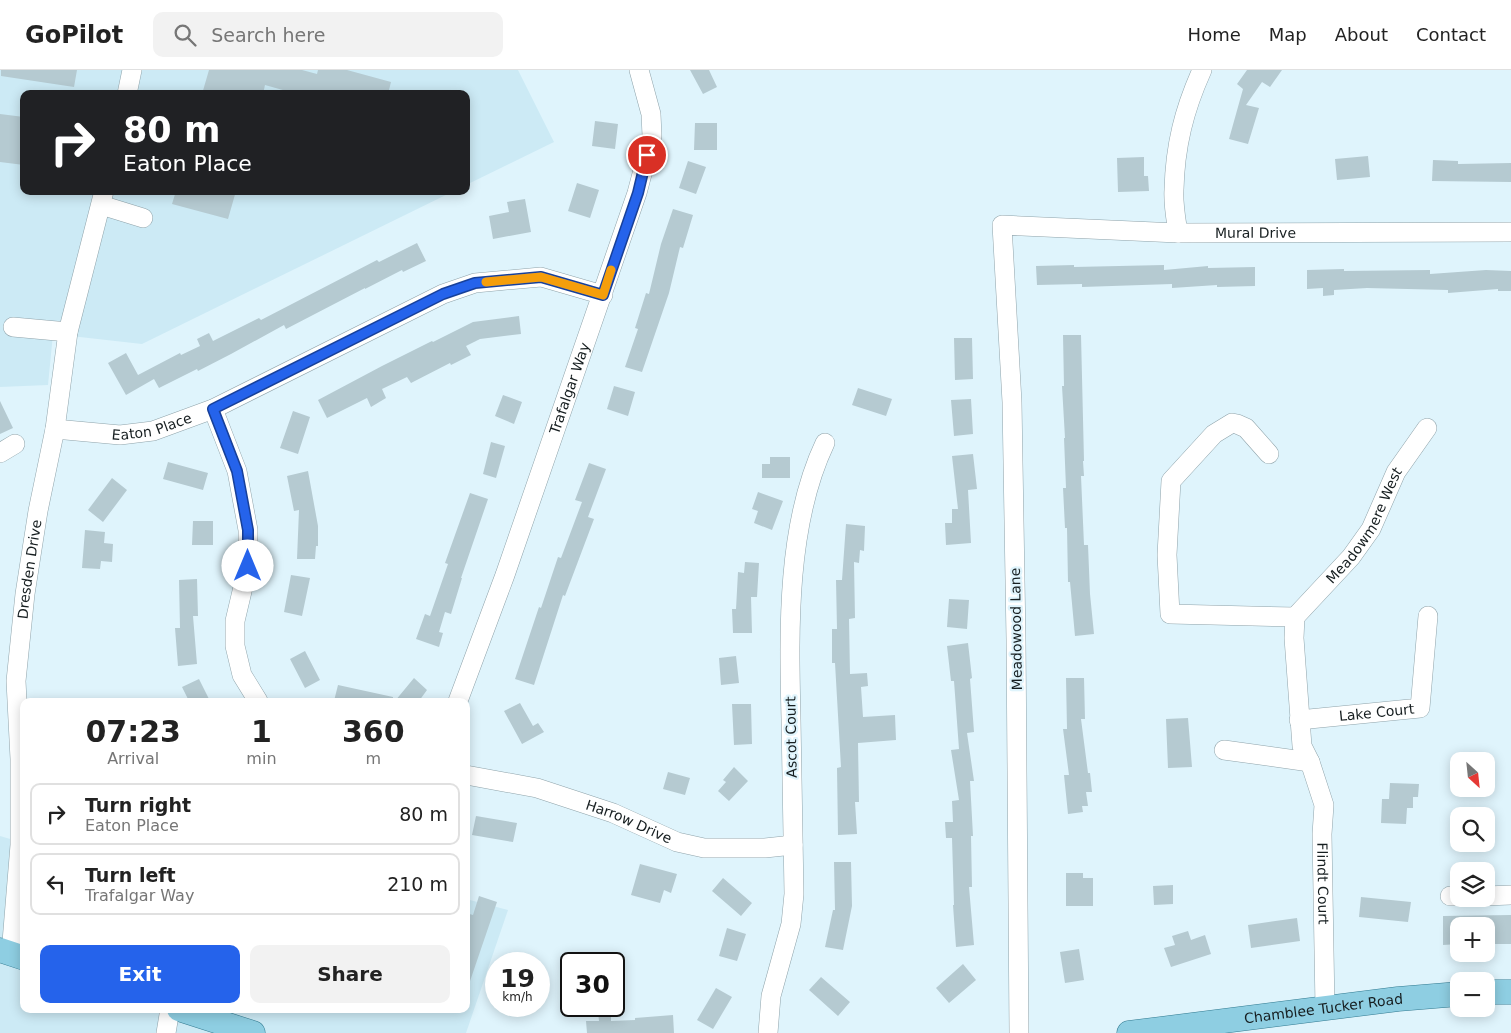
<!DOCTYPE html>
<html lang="en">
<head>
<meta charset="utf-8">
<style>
  body { margin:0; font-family:"DejaVu Sans",sans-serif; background:#f2f2f2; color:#222; height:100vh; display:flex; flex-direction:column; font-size:19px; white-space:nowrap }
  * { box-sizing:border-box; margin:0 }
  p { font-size:16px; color:#767676 }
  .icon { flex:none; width:28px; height:28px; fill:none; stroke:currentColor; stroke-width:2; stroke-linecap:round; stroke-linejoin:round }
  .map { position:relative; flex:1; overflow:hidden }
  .side { position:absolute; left:20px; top:628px; width:450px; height:315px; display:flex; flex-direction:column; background:#fff; border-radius:10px; box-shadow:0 2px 12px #0003 }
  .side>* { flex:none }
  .top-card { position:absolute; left:20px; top:20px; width:450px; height:105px; border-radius:10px; box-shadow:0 2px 12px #0003; background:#202124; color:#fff; overflow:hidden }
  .needle { width:32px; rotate:153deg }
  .fabs { position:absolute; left:1450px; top:682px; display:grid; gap:10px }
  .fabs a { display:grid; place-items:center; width:45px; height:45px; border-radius:10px; background:#fff; box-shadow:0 2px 12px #0003; font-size:25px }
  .speed { position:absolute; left:485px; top:882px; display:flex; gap:10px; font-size:25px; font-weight:700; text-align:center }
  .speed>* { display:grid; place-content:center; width:65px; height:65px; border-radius:50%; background:#fff; box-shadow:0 2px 12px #0003; line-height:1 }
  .speed small { font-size:12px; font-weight:400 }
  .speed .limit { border:2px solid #111; border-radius:8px; background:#fff; color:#111 }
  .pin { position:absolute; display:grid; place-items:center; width:42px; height:42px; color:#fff; margin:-21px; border:2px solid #fff; border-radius:50%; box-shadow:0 1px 5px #0007 }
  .me { position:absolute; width:55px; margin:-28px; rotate:0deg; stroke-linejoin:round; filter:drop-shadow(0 0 4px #0008) }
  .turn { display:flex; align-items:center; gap:18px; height:105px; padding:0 20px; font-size:22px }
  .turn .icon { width:65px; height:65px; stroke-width:2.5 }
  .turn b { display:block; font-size:35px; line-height:42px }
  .eta { display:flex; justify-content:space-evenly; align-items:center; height:85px; text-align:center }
  .eta b { font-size:30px; font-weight:700; line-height:35px }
  .cta { display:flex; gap:10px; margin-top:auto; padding:10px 20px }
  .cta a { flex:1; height:58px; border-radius:10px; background:#2563eb; color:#fff; font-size:20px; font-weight:700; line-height:58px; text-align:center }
  .cta a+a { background:#f2f2f2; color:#222 }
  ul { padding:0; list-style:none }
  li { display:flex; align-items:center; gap:15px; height:62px; margin:0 10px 8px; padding:0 10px; border:2px solid #e0e0e0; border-radius:10px }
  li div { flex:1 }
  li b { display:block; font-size:19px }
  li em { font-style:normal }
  header { display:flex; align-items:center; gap:30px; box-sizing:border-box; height:70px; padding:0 25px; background:#fff; border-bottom:1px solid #e0e0e0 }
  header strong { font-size:24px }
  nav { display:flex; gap:28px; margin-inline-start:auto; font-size:18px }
  .search { width:350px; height:45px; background:#f2f2f2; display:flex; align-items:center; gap:12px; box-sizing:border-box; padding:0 18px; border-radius:10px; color:#767676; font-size:19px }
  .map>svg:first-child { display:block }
  .built { fill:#cceaf5 }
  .building { fill:#b5cad1 }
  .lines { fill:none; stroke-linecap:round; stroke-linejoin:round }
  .minor-casing { stroke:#8fa3aa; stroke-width:20 }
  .major-casing { stroke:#337b91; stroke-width:25 }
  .minor { stroke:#fff; stroke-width:19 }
  .major { stroke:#8ecee2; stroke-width:24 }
  .route-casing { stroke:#184099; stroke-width:12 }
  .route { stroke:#2563eb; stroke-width:9 }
  .slow { stroke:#f59e0b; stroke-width:9 }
  .labels { text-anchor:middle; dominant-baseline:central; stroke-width:4.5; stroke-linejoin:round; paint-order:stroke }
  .street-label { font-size:14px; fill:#161e20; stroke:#dff4fc }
</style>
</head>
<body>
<header>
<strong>GoPilot</strong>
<div class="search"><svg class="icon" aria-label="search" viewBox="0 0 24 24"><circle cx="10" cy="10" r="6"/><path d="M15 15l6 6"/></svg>Search here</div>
<nav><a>Home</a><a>Map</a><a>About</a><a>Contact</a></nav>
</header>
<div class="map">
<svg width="1511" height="963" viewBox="0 0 1511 963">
  <rect width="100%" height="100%" fill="#dff4fc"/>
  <path class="built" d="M 0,0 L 518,0 L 554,72 L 466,115 L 466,24 L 24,24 L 24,121 L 454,121 L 142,274 L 53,264 L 48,315 L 0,317 Z
    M 0,766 L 24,773 L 24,939 L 466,939 L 466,829 L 508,840 L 466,963 L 0,963 Z"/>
  <path class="building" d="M 1,0 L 77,0 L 74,17 L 1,6 Z
    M 209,0 L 302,0 L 317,4 L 318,0 L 347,0 L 391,12 L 388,24 L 297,24 L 265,15 L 263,24 L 202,24 Z
    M 690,0 L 709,0 L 717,17 L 703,24 Z
    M 1247,0 L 1282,0 L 1270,17 L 1262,12 L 1246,35 L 1259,38 L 1248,74 L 1229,69 L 1243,19 L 1237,14 Z
    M 0,44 L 24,47 L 24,95 L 0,92 Z
    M 595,51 L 618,54 L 615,79 L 592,76 Z
    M 695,53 L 717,53 L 717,80 L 694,80 Z
    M 1368,86 L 1370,107 L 1337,110 L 1335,89 Z
    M 1144,87 L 1144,106 L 1148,106 L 1149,121 L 1118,122 L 1117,88 Z
    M 1433,90 L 1458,91 L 1458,94 L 1511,93 L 1511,112 L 1432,111 Z
    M 688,91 L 706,97 L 696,124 L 679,118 Z
    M 577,113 L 599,120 L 590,148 L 568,141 Z
    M 176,121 L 236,121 L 228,149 L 172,134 Z
    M 525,129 L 531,162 L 493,169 L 489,146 L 509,142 L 507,132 Z
    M 673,139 L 693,145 L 683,178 L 680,177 L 669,223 L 642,302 L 625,297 L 638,259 L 635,258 L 646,223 L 649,224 L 661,174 Z
    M 417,173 L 426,191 L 403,202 L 402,200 L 365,219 L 365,218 L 286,259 L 284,255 L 231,284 L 198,301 L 197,299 L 159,318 L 154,309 L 126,325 L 108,293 L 126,283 L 138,305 L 180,283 L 181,285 L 200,276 L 197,269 L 209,263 L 213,271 L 259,248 L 261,250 L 377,190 L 379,192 Z
    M 1074,195 L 1074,197 L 1164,195 L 1164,200 L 1208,196 L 1208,198 L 1255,197 L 1255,216 L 1217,217 L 1217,215 L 1172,218 L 1172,214 L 1082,217 L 1082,214 L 1037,215 L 1036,196 Z
    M 1344,199 L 1344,201 L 1430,200 L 1430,204 L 1486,200 L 1511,201 L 1511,221 L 1498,221 L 1498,219 L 1448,223 L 1448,220 L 1367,218 L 1334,220 L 1334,225 L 1323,226 L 1323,218 L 1307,219 L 1307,200 Z
    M 519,246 L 521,264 L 480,269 L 466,276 L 471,285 L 451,295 L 450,293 L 411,313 L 407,307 L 382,319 L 386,328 L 371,337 L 367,328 L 327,348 L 318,330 L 382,296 L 432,271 L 433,272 L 473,252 Z
    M 1063,265 L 1081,265 L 1084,391 L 1083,391 L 1084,406 L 1081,406 L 1084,475 L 1088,475 L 1090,524 L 1094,564 L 1075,566 L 1070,512 L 1068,512 L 1067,458 L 1065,458 L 1063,418 L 1066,418 L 1064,368 L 1065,368 L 1062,316 L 1064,316 Z
    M 954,268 L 972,268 L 973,309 L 955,310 Z
    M 614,316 L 635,322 L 628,346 L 607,339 Z
    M 858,318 L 892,329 L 886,346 L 852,335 Z
    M 503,325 L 522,332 L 514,354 L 495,346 Z
    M 971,329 L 973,364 L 954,366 L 951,330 Z
    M 0,331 L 13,358 L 0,364 Z
    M 293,341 L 310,347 L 298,384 L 280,378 Z
    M 491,372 L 505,376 L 496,408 L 483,404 Z
    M 973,384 L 977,419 L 968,420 L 971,473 L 946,475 L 945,453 L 952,453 L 952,439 L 958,439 L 952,386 Z
    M 770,387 L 790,387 L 790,408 L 762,408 L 762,394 L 770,394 Z
    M 168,392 L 208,403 L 203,420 L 163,409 Z
    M 589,393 L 606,399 L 588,447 L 594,449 L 565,526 L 563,525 L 534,615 L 515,609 L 539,537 L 541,538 L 558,487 L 561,488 L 582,432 L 575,430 Z
    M 308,401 L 318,456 L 318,476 L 316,476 L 315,489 L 297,489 L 299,440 L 294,441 L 287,406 Z
    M 112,408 L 127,420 L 103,452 L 88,440 Z
    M 758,422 L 783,431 L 772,460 L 754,453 L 758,441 L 752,439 Z
    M 470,423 L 488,429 L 461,508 L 462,508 L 451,544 L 445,542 L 439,562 L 443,563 L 439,577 L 416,569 L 425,544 L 430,546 L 448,494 L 445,493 Z
    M 193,451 L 213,451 L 213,475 L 192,475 Z
    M 846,454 L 865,456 L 864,481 L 860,480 L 859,493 L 854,492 L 855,548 L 849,549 L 850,604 L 867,603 L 868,616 L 861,617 L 863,647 L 895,645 L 896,670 L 858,673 L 859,732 L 855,732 L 857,764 L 838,765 L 837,698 L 841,697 L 835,593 L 832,593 L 832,559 L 837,559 L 836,510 L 842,510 Z
    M 85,460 L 105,462 L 104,473 L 113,474 L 112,492 L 101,491 L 100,499 L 82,498 Z
    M 745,492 L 759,493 L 757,527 L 751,527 L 752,563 L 733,563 L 732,539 L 736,539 L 738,502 L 744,503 Z
    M 291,505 L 310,508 L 302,546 L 284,542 Z
    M 197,509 L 198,546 L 193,546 L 197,594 L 178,596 L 175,558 L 180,558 L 179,510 Z
    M 949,529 L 969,530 L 967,559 L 947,557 Z
    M 968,573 L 972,608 L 970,609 L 974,662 L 967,663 L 974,711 L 970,711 L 973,766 L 971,766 L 972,817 L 969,817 L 974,875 L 956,877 L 953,835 L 954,835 L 952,768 L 946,768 L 945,752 L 953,752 L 952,731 L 959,730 L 951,680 L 959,679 L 954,611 L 951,611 L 947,576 Z
    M 305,581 L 320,610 L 305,618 L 290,589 Z
    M 736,586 L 739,613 L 721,615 L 719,588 Z
    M 414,608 L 427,620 L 419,631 L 395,631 Z
    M 1066,608 L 1084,608 L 1085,649 L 1081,649 L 1088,703 L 1090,703 L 1092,722 L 1086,722 L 1088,736 L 1082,736 L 1083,742 L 1068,744 L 1064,705 L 1069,705 L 1063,659 L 1067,659 Z
    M 199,609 L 210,631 L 189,631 L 182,617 Z
    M 338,615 L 393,627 L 393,631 L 334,631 Z
    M 520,633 L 533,656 L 538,653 L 544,662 L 522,674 L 504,641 Z
    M 732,634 L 751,634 L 752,674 L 734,675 Z
    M 1188,648 L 1192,697 L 1168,698 L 1166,649 Z
    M 734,697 L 748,711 L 729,731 L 718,721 L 726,712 L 723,710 Z
    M 668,702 L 690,708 L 685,725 L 663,719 Z
    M 1390,713 L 1419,714 L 1418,727 L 1413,727 L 1413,738 L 1407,738 L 1406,754 L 1381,753 L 1382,729 L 1389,729 Z
    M 476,746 L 517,753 L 513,772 L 472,765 Z
    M 834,792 L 851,792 L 852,836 L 843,880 L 825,877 L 833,840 L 835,840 Z
    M 640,794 L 677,804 L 671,823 L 664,820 L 660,833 L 631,825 Z
    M 1066,803 L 1083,803 L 1083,808 L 1093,808 L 1093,836 L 1066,836 Z
    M 723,808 L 752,833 L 741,846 L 712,821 Z
    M 1173,815 L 1173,834 L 1154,835 L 1153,816 Z
    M 479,826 L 497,832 L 468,917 L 466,917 L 466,843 L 473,845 Z
    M 1361,827 L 1411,832 L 1408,852 L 1359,847 Z
    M 1511,845 L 1511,874 L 1486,874 L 1486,856 L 1459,856 L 1459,874 L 1443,875 L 1443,846 Z
    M 1297,848 L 1300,871 L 1251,878 L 1248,855 Z
    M 727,858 L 746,864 L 737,891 L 719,886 Z
    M 1188,861 L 1191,870 L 1205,865 L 1211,884 L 1171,897 L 1164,878 L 1175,875 L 1172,866 Z
    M 1079,879 L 1084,910 L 1065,913 L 1060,882 Z
    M 963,894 L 976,910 L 949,933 L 936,918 Z
    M 821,907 L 850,932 L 838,946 L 809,920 Z
    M 716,918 L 732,927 L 713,959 L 697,950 Z
    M 611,941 L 611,951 L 635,950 L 635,948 L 673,945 L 674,963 L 587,963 L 586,951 L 599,951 L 598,942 Z"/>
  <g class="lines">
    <defs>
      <g id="minor">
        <path d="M 127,24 L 132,0"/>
        <path d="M 101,135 L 143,148"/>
        <path d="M 1178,163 C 1176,149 1173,134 1174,120 C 1175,76 1184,40 1202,0"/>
        <path d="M 13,257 L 68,262"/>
        <path d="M 213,339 L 237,401 L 248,460 L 248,496 L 235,551 L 235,576 L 242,605 L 258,631"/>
        <path id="s1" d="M 55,359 L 120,365 L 153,361 L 213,339 L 443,224 L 475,213 L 541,207 L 603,225"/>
        <path d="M 0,383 L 15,374"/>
        <path d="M 1269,384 L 1246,358 L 1237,354 L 1232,353 L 1214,364 L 1171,411 L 1167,485 L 1170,544 L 1295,547"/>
        <path id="s2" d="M 1295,547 L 1294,568 L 1302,676 L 1310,692 L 1324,735 L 1322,764 L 1325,938"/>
        <path id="s3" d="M 1295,547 L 1351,487 L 1371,459 L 1396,402 L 1427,358"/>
        <path id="s4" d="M 458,631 L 505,505 L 637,123 L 652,66 L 651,44 L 639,0"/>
        <path id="s5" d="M 1299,650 L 1420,638 L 1428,546"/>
        <path d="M 1224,680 L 1310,692"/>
        <path id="s6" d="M 466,705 L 537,718 L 613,743 L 677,772 L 704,778 L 765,778 L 793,775"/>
        <path d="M 1450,826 L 1459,826"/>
        <path d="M 1486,826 L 1511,825"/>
        <path id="s7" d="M 11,884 L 20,775 L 20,689 L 16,611 L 25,524 L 38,441 L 55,359 L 68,262 L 104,121"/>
        <path d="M 166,963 L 170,939"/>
        <path d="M 768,963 L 771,926 L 791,854 L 794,824 C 793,766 792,708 791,649 C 789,561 786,455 825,373"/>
        <path id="s8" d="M 1019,963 L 1016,569 L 1012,332 L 1002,155 L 1178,163 L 1511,162"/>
      </g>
      <g id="major">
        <path d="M 0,880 L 24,888"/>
        <path d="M 1486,922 L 1511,922"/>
        <path d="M 179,939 L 253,963"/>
        <path id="s9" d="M 1129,963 L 1398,929 L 1459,924"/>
      </g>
    </defs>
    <use href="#minor" class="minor-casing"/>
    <use href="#major" class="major-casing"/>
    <use href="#minor" class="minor"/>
    <use href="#major" class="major"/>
  </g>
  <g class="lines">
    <defs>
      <path id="route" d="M 248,496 L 248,460 L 237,401 L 213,339 L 443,224 L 475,213 L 541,207 L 603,225 L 638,123 L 647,85"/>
    </defs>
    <use href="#route" class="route-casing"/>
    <use href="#route" class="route"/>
    <path class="slow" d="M 486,212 L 541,207 L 603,225 L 611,200"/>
  </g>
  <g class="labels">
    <g class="street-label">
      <text stroke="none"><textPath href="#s8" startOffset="1062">Mural Drive</textPath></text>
      <text stroke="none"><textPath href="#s4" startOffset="332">Trafalgar Way</textPath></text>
      <text stroke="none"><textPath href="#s1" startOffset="98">Eaton Place</textPath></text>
      <text stroke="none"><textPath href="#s3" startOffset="116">Meadowmere West</textPath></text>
      <text stroke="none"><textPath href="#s7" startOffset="386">Dresden Drive</textPath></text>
      <text transform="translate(1016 559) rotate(-91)">Meadowood Lane</text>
      <text stroke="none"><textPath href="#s5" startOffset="78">Lake Court</textPath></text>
      <text transform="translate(791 667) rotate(-91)">Ascot Court</text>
      <text stroke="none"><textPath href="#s6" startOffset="170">Harrow Drive</textPath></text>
      <text stroke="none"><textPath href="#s2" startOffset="271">Flindt Court</textPath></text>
      <text stroke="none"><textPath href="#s9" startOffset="196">Chamblee Tucker Road</textPath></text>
    </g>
  </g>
</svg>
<div class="fabs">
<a><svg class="needle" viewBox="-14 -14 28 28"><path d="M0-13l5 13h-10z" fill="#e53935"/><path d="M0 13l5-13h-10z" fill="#767676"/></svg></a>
<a><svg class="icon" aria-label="search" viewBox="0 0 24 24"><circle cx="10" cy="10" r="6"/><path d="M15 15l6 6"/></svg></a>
<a><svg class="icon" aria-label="layers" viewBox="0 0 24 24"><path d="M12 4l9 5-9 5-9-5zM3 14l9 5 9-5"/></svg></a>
<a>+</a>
<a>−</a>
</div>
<div class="speed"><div>19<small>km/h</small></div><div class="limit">30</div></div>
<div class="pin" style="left:647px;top:85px;background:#d93025"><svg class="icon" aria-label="arrive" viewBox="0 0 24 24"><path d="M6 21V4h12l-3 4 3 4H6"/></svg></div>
<svg class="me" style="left:248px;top:496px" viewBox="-20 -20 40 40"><circle r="19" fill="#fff"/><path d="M0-13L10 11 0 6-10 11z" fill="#2563eb"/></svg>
<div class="top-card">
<div class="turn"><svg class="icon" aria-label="right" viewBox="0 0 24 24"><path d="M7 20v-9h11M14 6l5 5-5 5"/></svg><div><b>80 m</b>Eaton Place</div></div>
</div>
<section class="side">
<div class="eta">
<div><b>07:23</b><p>Arrival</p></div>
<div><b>1</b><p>min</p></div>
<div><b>360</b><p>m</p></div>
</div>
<ul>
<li><svg class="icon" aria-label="right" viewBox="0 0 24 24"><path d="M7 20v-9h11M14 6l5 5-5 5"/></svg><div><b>Turn right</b><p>Eaton Place</p></div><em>80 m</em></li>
<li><svg class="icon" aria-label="left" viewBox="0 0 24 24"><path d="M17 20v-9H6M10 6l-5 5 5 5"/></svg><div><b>Turn left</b><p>Trafalgar Way</p></div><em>210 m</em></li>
</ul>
<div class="cta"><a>Exit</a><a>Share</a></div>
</section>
</div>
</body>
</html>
